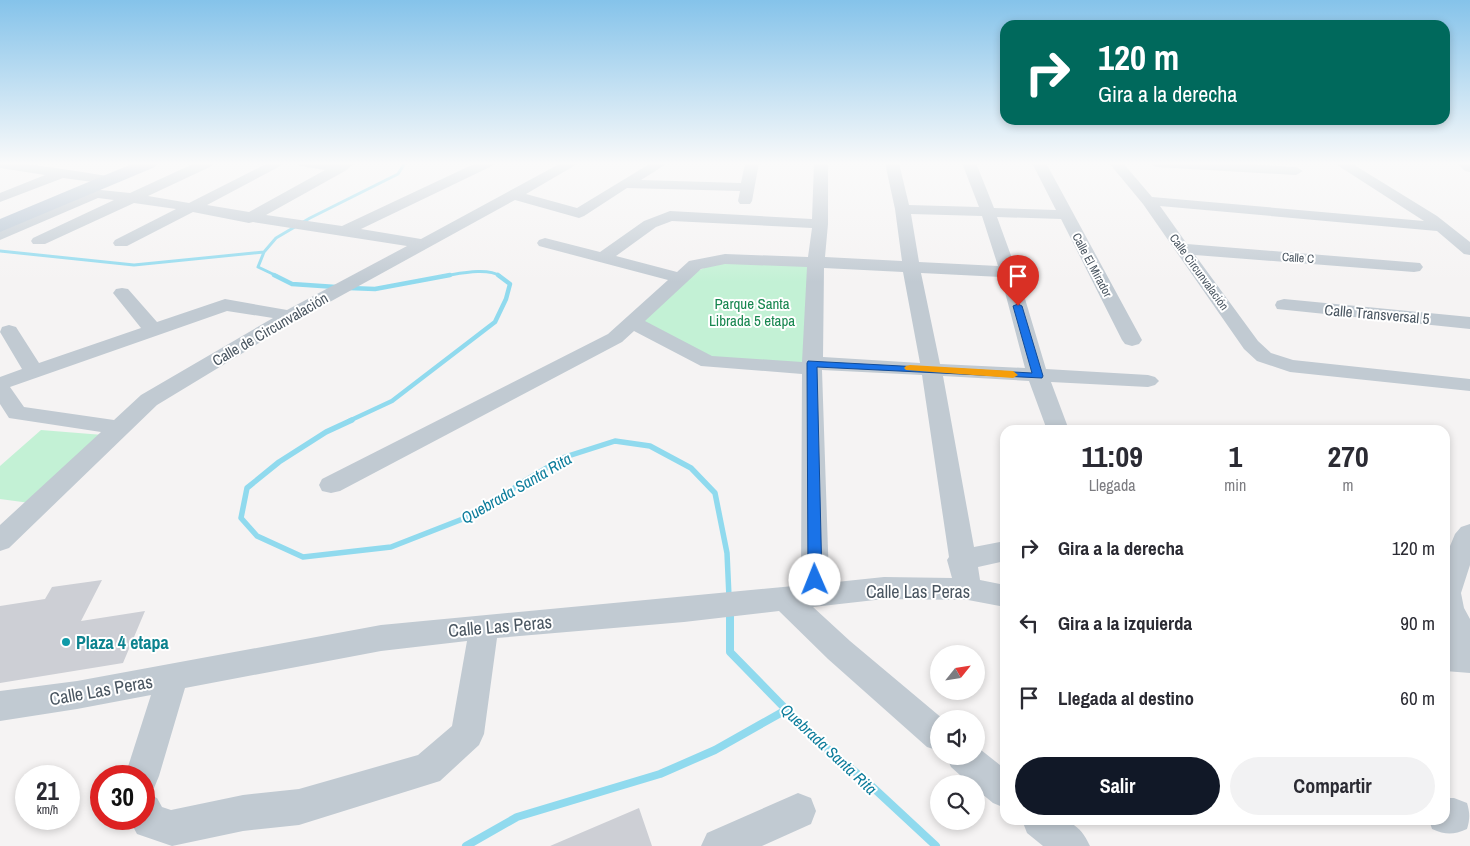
<!DOCTYPE html>
<html lang="es">
<head>
<meta charset="utf-8">
<style>
  body { margin:0; font-family:"Archivo Narrow",sans-serif; background:#f2f2f3; color:#2b2b33; height:100vh; display:flex; flex-direction:column; font-size:19px; white-space:nowrap }
  * { box-sizing:border-box; margin:0 }
  p { font-size:16px; color:#7c7c81 }
  .icon { flex:none; width:28px; height:28px; fill:none; stroke:currentColor; stroke-width:2; stroke-linecap:round; stroke-linejoin:round }
  .map { position:relative; flex:1; overflow:hidden }
  .details { position:absolute; left:1000px; top:425px; width:450px; height:400px; display:flex; flex-direction:column; background:#fff; border-radius:15px; box-shadow:0 2px 8px #0003 }
  .details>* { flex:none }
  .hud { position:absolute; left:1000px; top:20px; width:450px; height:105px; border-radius:15px; box-shadow:0 2px 8px #0003; background:#00695c; color:#fff; overflow:hidden }
  .needle { width:32px; rotate:60deg }
  .controls { position:absolute; left:930px; top:645px; display:grid; gap:10px }
  .controls a { display:grid; place-items:center; width:55px; height:55px; border-radius:50%; background:#fff; box-shadow:0 2px 8px #0003; font-size:25px }
  .speed { position:absolute; left:15px; top:765px; display:flex; gap:10px; font-size:25px; font-weight:700; text-align:center }
  .speed>* { display:grid; place-content:center; width:65px; height:65px; border-radius:50%; background:#fff; box-shadow:0 2px 8px #0003; line-height:1 }
  .speed small { font-size:12px; font-weight:400 }
  .speed .limit { border:8px solid #d22; background:#fff; color:#111 }
  .pin { position:absolute; display:grid; place-items:center; width:42px; height:42px; color:#fff; margin:-51px -21px; border-radius:50% 50% 50% 0; rotate:-45deg; box-shadow:0 0 5px #0007 }
  .pin .icon { rotate:45deg }
  .me { position:absolute; width:55px; margin:-28px; rotate:359deg; stroke-linejoin:round; filter:drop-shadow(0 0 4px #0008) }
  .turn { display:flex; align-items:center; gap:18px; height:105px; padding:0 15px; font-size:22px }
  .turn .icon { width:65px; height:65px; stroke-width:2.5 }
  .turn b { display:block; font-size:35px; line-height:42px }
  .eta { display:flex; justify-content:space-evenly; align-items:center; height:85px; text-align:center }
  .eta b { font-size:30px; font-weight:700; line-height:35px }
  .button { display:flex; gap:10px; margin-top:auto; padding:10px 15px }
  .button a { flex:1; height:58px; border-radius:30px; background:#111827; color:#fff; font-size:20px; font-weight:700; line-height:58px; text-align:center }
  .button a+a { background:#f2f2f3; color:#2b2b33 }
  ul { padding:0; list-style:none }
  li { display:flex; align-items:center; gap:15px; height:75px; padding:0 15px }
  li div { flex:1 }
  li b { display:block; font-size:19px }
  li em { font-style:normal }
  .map>svg:first-child { display:block }
  .green { fill:#c3f1d5 }
  .lines { fill:none; stroke-linecap:round; stroke-linejoin:round }
  .stream-far3 { stroke:#90daee; stroke-width:3 }
  .stream-far2 { stroke:#90daee; stroke-width:4.5 }
  .stream-far1 { stroke:#90daee; stroke-width:5.5 }
  .stream { stroke:#90daee; stroke-width:8 }
  .building { fill:#cdcfd5 }
  .minor { fill:#c1cad2; fill-rule:evenodd }
  .major { fill:#b3c2d1; fill-rule:evenodd }
  .route { fill:#1a73e8; stroke:#114b97 }
  .slow { fill:#f59e0b }
  .culture-dot { fill:#0f9aa8; stroke:#fff; stroke-width:2 }
  .labels { text-anchor:middle; dominant-baseline:central; stroke-width:4; stroke-linejoin:round; paint-order:stroke }
  .far-street-label { font-size:12px; fill:#4a5661; stroke:#fff }
  .park-label { font-size:15px; fill:#17864f; stroke:#fff }
  .street-label { font-size:15px; fill:#4a5661; stroke:#fff }
  .water-label { font-size:16px; font-style:italic; fill:#0c7c9b; stroke:#fff }
  .near-street-label { font-size:18px; fill:#4a5661; stroke:#fff }
  .near-culture-label { font-size:18px; font-weight:bold; fill:#0d838f; stroke:#fff; text-anchor:start }
</style>
</head>
<body>
<div class="map">
<svg width="1470" height="846" viewBox="0 0 1470 846">
  <rect width="100%" height="100%" fill="#f5f3f3"/>
  <path class="green" d="M 725,259 L 807,265 L 812,363 L 708,362 L 632,322 L 681,278 Z
    M 41,430 L 103,435 L 30,503 L 0,499 L 0,466 Z"/>
  <g class="lines">
    <path class="stream-far3" d="M 0,251 L 134,265 L 264,252
      M 277,276 L 258,267 L 264,252 L 276,238 L 310,218 L 398,174 L 405,163
      M 443,276 C 458,274 487,267 500,276"/>
    <path class="stream-far2" d="M 274,275 L 292,284 L 336,287
      M 349,288 L 375,289 L 450,275
      M 349,421 L 392,401 L 495,322 L 506,299 L 510,284 L 498,275"/>
    <path class="stream-far1" d="M 352,420 L 326,432 L 279,462 L 247,488 L 241,518 L 257,536 L 303,557 L 391,547 L 478,513 L 526,480 L 565,457 L 615,441 L 650,446 L 691,468 L 715,493 L 727,553 L 729,597"/>
    <path class="stream" d="M 730,611 L 730,652 L 810,734 L 866,781 L 936,846
      M 466,846 L 517,817 L 660,774 L 715,750 L 786,710"/>
  </g>
  <path class="building" d="M 102,580 L 81,621 L 145,611 L 123,663 L 0,683 L 0,606 L 45,599 L 52,587 Z
    M 639,808 L 652,846 L 550,846 Z"/>
  <g class="lines">
    <path class="minor" d="M 0,163 C 36,163 72,171 108,176 L 113,177 L 115,180 L 113,183 L 108,184 L 63,178 L 0,202 L 0,193 L 45,175 L 0,168 Z
      M 195,163 L 214,163 L 212,166 L 148,196 L 189,203 L 268,163 L 286,163 L 207,205 L 249,212 L 325,170 L 300,166 L 298,163 L 355,163 L 345,171 L 266,215 L 342,226 L 476,163 L 494,163 L 492,166 L 361,229 L 421,239 L 561,163 L 579,163 L 526,194 L 577,208 L 651,163 L 668,163 L 641,180 L 741,183 L 745,163 L 759,163 L 752,201 L 750,204 L 740,204 L 738,201 L 740,191 L 627,188 L 584,216 L 579,218 L 515,200 L 297,320 L 157,405 L 9,548 L 0,551 L 0,525 L 101,432 L 9,418 L 0,404 L 0,377 L 22,369 L 0,332 L 2,327 L 9,325 L 16,327 L 39,363 L 141,328 L 113,293 L 116,289 L 122,288 L 128,289 L 157,322 L 225,299 L 287,310 L 407,246 L 253,222 L 249,223 L 193,212 L 127,246 L 115,246 L 113,243 L 115,240 L 176,209 L 134,203 L 45,244 L 33,244 L 31,241 L 33,238 L 114,200 L 98,198 L 0,240 L 0,229 L 79,196 L 74,192 L 76,189 L 81,188 L 130,193 ZM 227,311 L 273,318 L 141,395 L 114,420 L 24,407 L 10,387 Z
      M 814,163 L 828,163 L 828,224 L 825,257 L 902,261 L 895,209 L 885,163 L 899,163 L 909,205 L 979,207 L 962,163 L 976,163 L 994,208 L 1056,210 L 1032,163 L 1046,163 L 1142,340 L 1139,344 L 1132,346 L 1125,344 L 1122,340 L 1061,219 L 997,217 L 1017,272 L 1046,369 L 1148,375 L 1155,377 L 1159,381 L 1155,385 L 1148,387 L 1051,382 L 1069,430 L 1047,430 L 1029,381 L 943,376 L 974,547 L 1005,541 L 1005,561 L 978,567 L 980,580 L 1005,585 L 1005,607 L 968,600 L 884,599 L 813,607 L 850,641 L 943,719 L 939,719 L 939,751 L 927,747 L 828,659 L 779,611 L 684,622 L 497,638 L 484,734 L 479,745 L 440,781 L 299,825 L 243,831 L 172,846 L 137,834 L 129,819 L 144,819 L 144,793 L 157,798 L 162,807 L 171,810 L 243,795 L 299,789 L 418,755 L 452,726 L 467,641 L 381,651 L 185,688 L 159,776 L 154,788 L 144,792 L 144,776 L 125,776 L 151,695 L 77,709 L 0,721 L 0,691 L 77,681 L 381,625 L 804,585 L 801,580 L 802,374 L 701,366 L 634,331 L 622,342 L 340,491 L 331,493 L 322,491 L 319,485 L 322,479 L 608,334 L 668,280 L 539,246 L 537,243 L 539,240 L 545,238 L 600,252 L 644,221 L 670,211 L 812,219 ZM 911,214 L 982,216 L 998,266 L 919,262 ZM 672,221 L 812,228 L 808,257 L 725,254 L 689,261 L 677,272 L 616,256 L 656,227 ZM 725,264 L 807,267 L 802,362 L 712,356 L 645,321 L 701,269 ZM 824,268 L 903,272 L 920,363 L 823,357 ZM 921,273 L 1001,277 L 1025,368 L 940,364 ZM 822,370 L 922,375 L 949,557 L 947,560 L 952,578 L 884,577 L 827,583 L 829,580 Z
      M 1109,163 L 1123,163 L 1152,197 L 1424,221 L 1334,163 L 1351,163 L 1437,216 L 1470,242 L 1470,255 L 1464,254 L 1437,231 L 1160,206 L 1187,244 L 1420,263 L 1423,267 L 1420,271 L 1414,272 L 1195,255 L 1258,341 L 1271,353 L 1293,360 L 1470,379 L 1470,391 L 1290,372 L 1257,361 L 1244,349 L 1143,204 Z
      M 1149,163 L 1233,163 L 1296,167 L 1303,171 L 1296,175 L 1156,167 Z
      M 1457,163 L 1470,163 L 1470,172 L 1465,171 Z
      M 1284,299 L 1470,317 L 1470,329 L 1277,309 L 1275,305 L 1277,301 Z
      M 1470,524 L 1470,565 L 1461,593 L 1464,608 L 1470,619 L 1470,673 L 1445,671 L 1445,558 L 1455,534 L 1461,527 Z
      M 976,746 L 1005,769 L 1005,808 L 993,803 L 976,789 L 976,784 L 970,784 L 951,767 L 946,756 L 976,756 Z
      M 798,793 L 811,798 L 816,811 L 811,824 L 762,846 L 701,846 L 707,833 Z
      M 1445,798 L 1454,798 L 1467,803 C 1470,813 1470,819 1467,829 C 1453,835 1446,835 1432,829 L 1429,820 L 1445,820 Z
      M 1022,820 C 1053,820 1075,812 1090,846 L 1043,846 L 1027,833 Z"/>
    <path class="major" d="M 134,163 L 157,163 L 155,167 L 0,232 L 0,219 Z"/>
  </g>
  <linearGradient id="sky" x2="0" y2="1"><stop stop-color="#85c3ea"/><stop offset="0.58" stop-color="#fafafa"/><stop offset="1" stop-color="#fafafa" stop-opacity="0"/></linearGradient>
  <rect width="1470" height="282" fill="url(#sky)"/>
  <path class="route" d="M 1018,304 L 1022,306 L 1043,376 L 1042,378 L 817,367 L 822,580 L 820,584 L 815,585 L 810,584 L 808,580 L 807,363 L 808,361 L 1032,373 L 1013,306 Z"/>
  <path class="slow" d="M 910,365 L 1013,371 L 1018,375 L 1013,378 L 906,370 L 904,368 L 906,366 Z"/>
  <circle class="culture-dot" cx="66" cy="642" r="5"/>
  <g class="labels">
    <g class="far-street-label">
      <text transform="translate(1298 258) rotate(4)">Calle C</text>
      <text transform="translate(1092 265) rotate(62)">Calle El Mirador</text>
      <text transform="translate(1199 272) rotate(54)">Calle Circunvalación</text>
    </g>
    <g class="park-label">
      <text x="752" y="303">Parque Santa<tspan x="752" dy="17">Librada 5 etapa</tspan></text>
    </g>
    <g class="street-label">
      <text transform="translate(1377 314) rotate(5)">Calle Transversal 5</text>
      <text transform="translate(270 329) rotate(-30)">Calle de Circunvalación</text>
    </g>
    <g class="water-label">
      <text transform="translate(516 488) rotate(-30)">Quebrada Santa Rita</text>
      <text transform="translate(829 749) rotate(43)">Quebrada Santa Rita</text>
    </g>
    <g class="near-street-label">
      <text x="918" y="591">Calle Las Peras</text>
      <text transform="translate(500 626) rotate(-5)">Calle Las Peras</text>
      <text transform="translate(101 690) rotate(-10)">Calle Las Peras</text>
    </g>
    <g class="near-culture-label">
      <text x="76" y="642">Plaza 4 etapa</text>
    </g>
  </g>
</svg>
<div class="controls">
<a><svg class="needle" viewBox="-14 -14 28 28"><path d="M0-13l5 13h-10z" fill="#e53935"/><path d="M0 13l5-13h-10z" fill="#7c7c81"/></svg></a>
<a><svg class="icon" aria-label="sound" viewBox="0 0 24 24"><path d="M4 9h4l5-4v14l-5-4H4zM17 9q2 3 0 6"/></svg></a>
<a><svg class="icon" aria-label="search" viewBox="0 0 24 24"><circle cx="10" cy="10" r="6"/><path d="M15 15l6 6"/></svg></a>
</div>
<div class="speed"><div>21<small>km/h</small></div><div class="limit">30</div></div>
<div class="pin" style="left:1018px;top:306px;background:#d93025"><svg class="icon" aria-label="arrive" viewBox="0 0 24 24"><path d="M6 21V4h12l-3 4 3 4H6"/></svg></div>
<svg class="me" style="left:815px;top:580px" viewBox="-20 -20 40 40"><circle r="19" fill="#fff"/><path d="M0-13L10 11 0 6-10 11z" fill="#1a73e8"/></svg>
<div class="hud">
<div class="turn"><svg class="icon" aria-label="right" viewBox="0 0 24 24"><path d="M7 20v-9h11M14 6l5 5-5 5"/></svg><div><b>120 m</b>Gira a la derecha</div></div>
</div>
<section class="details">
<div class="eta">
<div><b>11:09</b><p>Llegada</p></div>
<div><b>1</b><p>min</p></div>
<div><b>270</b><p>m</p></div>
</div>
<ul>
<li><svg class="icon" aria-label="right" viewBox="0 0 24 24"><path d="M7 20v-9h11M14 6l5 5-5 5"/></svg><div><b>Gira a la derecha</b></div><em>120 m</em></li>
<li><svg class="icon" aria-label="left" viewBox="0 0 24 24"><path d="M17 20v-9H6M10 6l-5 5 5 5"/></svg><div><b>Gira a la izquierda</b></div><em>90 m</em></li>
<li><svg class="icon" aria-label="arrive" viewBox="0 0 24 24"><path d="M6 21V4h12l-3 4 3 4H6"/></svg><div><b>Llegada al destino</b></div><em>60 m</em></li>
</ul>
<div class="button"><a>Salir</a><a>Compartir</a></div>
</section>
</div>
</body>
</html>
